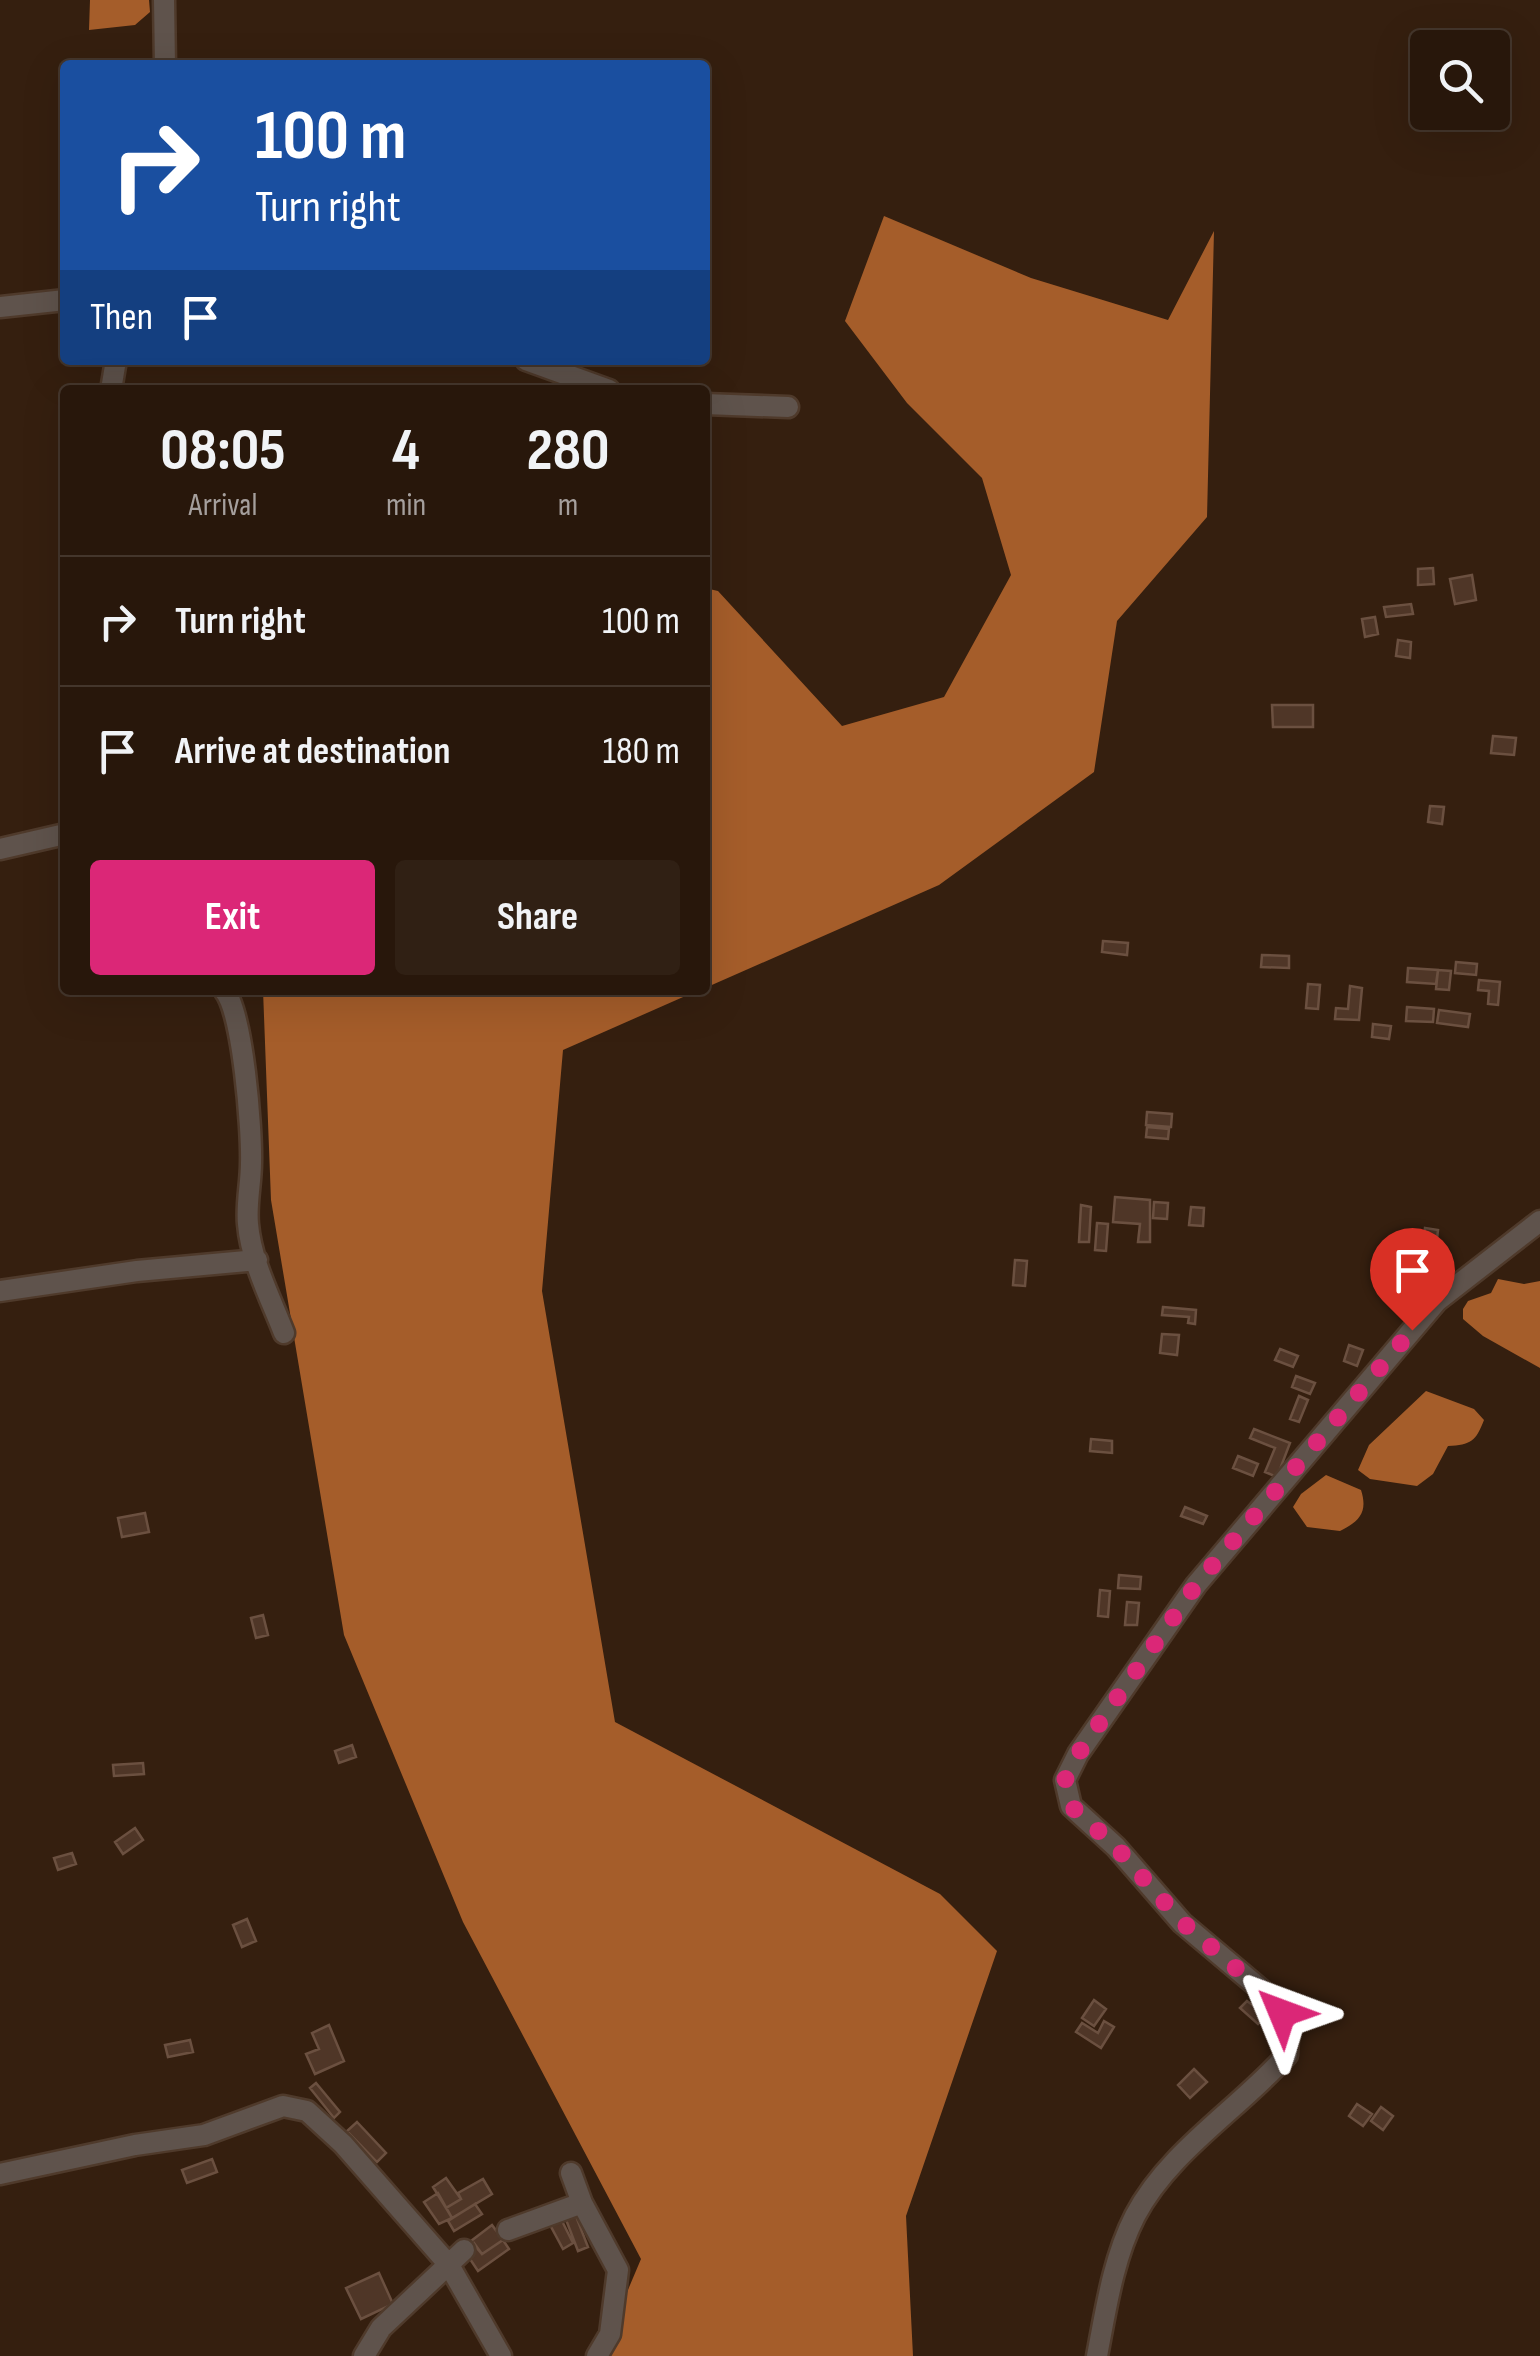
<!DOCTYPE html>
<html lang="en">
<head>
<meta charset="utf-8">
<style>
  body { margin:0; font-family:"Sofia Sans Condensed",sans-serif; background:#302014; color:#f1f3f6; height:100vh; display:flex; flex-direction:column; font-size:38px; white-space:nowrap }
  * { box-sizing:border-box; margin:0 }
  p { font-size:32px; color:#a59f9d }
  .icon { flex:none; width:55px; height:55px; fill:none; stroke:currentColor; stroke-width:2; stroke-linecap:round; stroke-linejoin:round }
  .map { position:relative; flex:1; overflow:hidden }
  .details { position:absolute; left:60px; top:385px; width:650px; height:610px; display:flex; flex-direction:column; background:#28170b; border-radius:10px; box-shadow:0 10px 40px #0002,0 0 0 2px #44362c }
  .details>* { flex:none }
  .banner { position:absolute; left:60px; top:60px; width:650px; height:305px; border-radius:10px; box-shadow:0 10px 40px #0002,0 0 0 2px #44362c; background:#1a4fa0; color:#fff; overflow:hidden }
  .buttons { position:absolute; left:1410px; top:30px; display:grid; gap:20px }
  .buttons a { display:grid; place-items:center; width:100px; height:100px; border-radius:10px; background:#28170b; box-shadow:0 10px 40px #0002,0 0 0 2px #44362c; font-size:50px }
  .pin { position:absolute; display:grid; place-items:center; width:85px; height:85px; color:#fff; margin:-102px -42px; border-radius:50% 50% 50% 0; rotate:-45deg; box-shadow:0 0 10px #0007 }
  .pin .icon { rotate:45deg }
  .me { position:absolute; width:110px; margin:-55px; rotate:314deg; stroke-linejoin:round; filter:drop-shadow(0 0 8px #0008) }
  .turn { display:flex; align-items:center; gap:35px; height:210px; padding:0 30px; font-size:45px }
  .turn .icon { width:130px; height:130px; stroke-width:2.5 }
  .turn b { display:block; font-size:70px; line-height:85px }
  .then { display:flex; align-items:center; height:95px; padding:0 30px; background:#0003; gap:20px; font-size:38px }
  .eta { display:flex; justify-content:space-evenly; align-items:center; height:170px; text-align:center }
  .eta b { font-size:60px; font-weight:700; line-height:70px }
  .primary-button { display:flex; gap:20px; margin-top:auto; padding:20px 30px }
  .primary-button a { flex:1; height:115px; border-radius:10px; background:#db2777; color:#fff; font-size:40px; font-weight:700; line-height:115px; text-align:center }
  .primary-button a+a { background:#302014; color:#f1f3f6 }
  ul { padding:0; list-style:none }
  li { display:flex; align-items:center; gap:30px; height:130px; padding:0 30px; border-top:2px solid #44362c }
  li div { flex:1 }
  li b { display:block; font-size:38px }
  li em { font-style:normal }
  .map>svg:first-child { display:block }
  .water { fill:#a55d2a }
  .building { fill:#4f3627; stroke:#6b5040; stroke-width:2.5 }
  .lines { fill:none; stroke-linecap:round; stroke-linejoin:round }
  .street-casing { stroke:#4f3a2b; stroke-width:25 }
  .street { stroke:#5f534c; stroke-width:20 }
  .route { stroke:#db2777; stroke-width:18; stroke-dasharray:0 32.4 }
</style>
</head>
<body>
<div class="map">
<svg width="1540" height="2356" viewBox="0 0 1540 2356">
  <rect width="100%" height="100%" fill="#351f0f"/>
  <path class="water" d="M 90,0 L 149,0 L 150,12 L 135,25 L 89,30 Z
    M 884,216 L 1031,278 L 1168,320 L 1214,231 L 1207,517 L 1117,621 L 1094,772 L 939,885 L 705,988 L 705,588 L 718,591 L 842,726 L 944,697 L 1011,575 L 982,478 L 907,403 L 845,321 Z
    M 263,990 L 699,990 L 563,1050 L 542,1291 L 615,1722 L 940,1894 L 997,1951 L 906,2216 L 913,2356 L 600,2356 L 641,2259 L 463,1922 L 344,1635 L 271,1200 Z
    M 1498,1279 L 1524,1284 L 1540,1281 L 1540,1368 L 1483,1336 L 1463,1319 L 1463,1309 L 1468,1301 L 1491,1293 Z
    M 1426,1391 L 1474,1409 L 1484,1420 C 1476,1441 1471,1445 1448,1446 L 1433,1474 L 1417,1486 L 1370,1479 L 1358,1470 L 1369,1445 Z
    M 1326,1475 L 1361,1490 C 1368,1512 1360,1521 1340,1531 L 1307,1527 L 1293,1507 L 1301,1494 Z"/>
  <path class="building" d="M 1433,568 L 1434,584 L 1418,585 L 1418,569 Z
    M 1472,575 L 1476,600 L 1455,604 L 1450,579 Z
    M 1411,604 L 1413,614 L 1386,617 L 1384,607 Z
    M 1375,617 L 1378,634 L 1365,637 L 1362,619 Z
    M 1398,640 L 1411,642 L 1410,658 L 1396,656 Z
    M 1272,705 L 1313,705 L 1313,727 L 1273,727 Z
    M 1493,736 L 1516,738 L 1514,755 L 1491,753 Z
    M 1430,806 L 1444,807 L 1442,824 L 1428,822 Z
    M 1103,941 L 1128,943 L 1127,955 L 1102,952 Z
    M 1262,955 L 1289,956 L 1289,968 L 1261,967 Z
    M 1456,962 L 1477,964 L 1476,975 L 1455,973 Z
    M 1408,968 L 1438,970 L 1436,984 L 1407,982 Z
    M 1438,970 L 1451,971 L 1449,990 L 1436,989 Z
    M 1479,980 L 1500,982 L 1498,1005 L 1488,1004 L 1489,991 L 1478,990 Z
    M 1308,984 L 1320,985 L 1318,1009 L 1306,1008 Z
    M 1350,986 L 1362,988 L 1359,1020 L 1335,1019 L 1336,1008 L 1348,1009 Z
    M 1407,1007 L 1434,1009 L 1433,1022 L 1406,1021 Z
    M 1439,1010 L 1470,1014 L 1468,1027 L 1437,1023 Z
    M 1373,1024 L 1391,1026 L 1389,1039 L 1372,1037 Z
    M 1147,1112 L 1172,1114 L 1171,1127 L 1146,1125 Z
    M 1147,1127 L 1169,1129 L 1168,1139 L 1146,1137 Z
    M 1115,1197 L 1150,1200 L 1150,1242 L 1138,1242 L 1140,1224 L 1113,1222 Z
    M 1154,1202 L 1168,1203 L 1167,1219 L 1153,1218 Z
    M 1081,1205 L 1091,1207 L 1089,1242 L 1079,1242 Z
    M 1191,1207 L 1204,1208 L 1203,1226 L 1189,1225 Z
    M 1097,1223 L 1108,1224 L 1106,1251 L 1095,1250 Z
    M 1425,1228 L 1438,1230 L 1435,1257 L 1422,1255 Z
    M 1015,1260 L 1027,1261 L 1025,1286 L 1013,1285 Z
    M 1163,1307 L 1196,1310 L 1195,1324 L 1188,1323 L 1189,1317 L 1162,1315 Z
    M 1162,1334 L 1179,1335 L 1177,1355 L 1160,1353 Z
    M 1349,1345 L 1363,1350 L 1357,1366 L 1344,1361 Z
    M 1280,1349 L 1298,1356 L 1293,1367 L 1275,1360 Z
    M 1296,1376 L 1315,1383 L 1310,1394 L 1292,1387 Z
    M 1299,1396 L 1308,1400 L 1299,1422 L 1290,1419 Z
    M 1254,1429 L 1290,1443 L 1277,1477 L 1265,1472 L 1275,1448 L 1250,1438 Z
    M 1091,1439 L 1112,1441 L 1112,1453 L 1090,1451 Z
    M 1238,1456 L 1258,1464 L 1253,1476 L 1233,1468 Z
    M 1185,1507 L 1207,1516 L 1203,1524 L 1181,1516 Z
    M 145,1513 L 149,1532 L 122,1537 L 118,1518 Z
    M 1119,1575 L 1141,1577 L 1140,1589 L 1118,1588 Z
    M 1100,1590 L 1110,1591 L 1108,1617 L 1098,1616 Z
    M 1127,1602 L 1139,1603 L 1137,1625 L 1125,1625 Z
    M 263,1615 L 268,1635 L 256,1638 L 251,1618 Z
    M 352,1745 L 356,1757 L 339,1763 L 335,1751 Z
    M 143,1763 L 144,1774 L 114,1776 L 113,1765 Z
    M 135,1828 L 143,1840 L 123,1854 L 115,1842 Z
    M 72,1853 L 76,1864 L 58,1870 L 54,1858 Z
    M 247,1919 L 256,1941 L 242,1947 L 233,1925 Z
    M 1094,2000 L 1106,2009 L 1094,2026 L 1082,2018 Z
    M 1247,2001 L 1266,2015 L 1258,2024 L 1240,2008 Z
    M 1104,2021 L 1114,2027 L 1101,2048 L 1076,2032 L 1082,2023 L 1098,2033 Z
    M 329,2025 L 344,2061 L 315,2074 L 306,2054 L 319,2049 L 312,2033 Z
    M 190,2040 L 193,2052 L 168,2057 L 165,2045 Z
    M 1194,2069 L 1207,2082 L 1190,2098 L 1178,2085 Z
    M 316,2083 L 340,2112 L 334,2118 L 310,2088 Z
    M 1357,2104 L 1372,2114 L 1363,2126 L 1349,2116 Z
    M 1381,2107 L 1393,2116 L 1383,2130 L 1371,2121 Z
    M 357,2122 L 386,2153 L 377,2162 L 347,2131 Z
    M 212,2159 L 217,2172 L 187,2183 L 182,2170 Z
    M 446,2178 L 461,2199 L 446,2208 L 433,2187 Z
    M 483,2179 L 492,2194 L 452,2218 L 446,2208 L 461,2199 L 458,2193 Z
    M 438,2193 L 452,2218 L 439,2224 L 424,2202 Z
    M 475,2204 L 482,2214 L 454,2231 L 448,2221 Z
    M 574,2211 L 588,2247 L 578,2251 L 565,2217 Z
    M 560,2217 L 573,2243 L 563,2249 L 549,2223 Z
    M 492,2225 L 503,2240 L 482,2254 L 471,2241 Z
    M 503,2240 L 509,2249 L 478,2271 L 464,2250 L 474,2243 L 482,2254 Z
    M 379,2273 L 393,2304 L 361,2319 L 346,2288 Z"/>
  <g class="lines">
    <defs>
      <path id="street" d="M 164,0 L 165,65
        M 0,307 L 65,300
        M 526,360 L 609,390
        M 111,390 L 116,360
        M 705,404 L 788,407
        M 0,849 L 65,834
        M 224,990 C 243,1012 252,1130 251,1163 C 251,1183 246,1204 248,1224 C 251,1261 271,1299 284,1333
        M 0,1291 L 137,1271 L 257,1260
        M 0,2174 L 135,2145 L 204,2135 L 283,2106 L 307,2111 L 343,2144 L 449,2265 L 501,2356
        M 582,2203 L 618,2270 L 610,2334 L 597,2356
        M 508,2230 L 582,2203 L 571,2173
        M 364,2356 L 381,2328 L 464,2250
        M 1097,2356 C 1106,2309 1113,2259 1135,2216 C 1169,2151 1239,2109 1287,2055 L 1288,2039 L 1282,2013 L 1264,1992 L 1182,1923 L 1116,1847 L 1071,1806 L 1065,1780 L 1078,1754 L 1196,1585 L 1437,1301 L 1540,1221"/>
    </defs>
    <use href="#street" class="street-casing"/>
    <use href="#street" class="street"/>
  </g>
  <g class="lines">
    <path class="route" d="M 1282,2013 L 1264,1992 L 1182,1922 L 1116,1847 L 1071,1806 L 1065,1780 L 1078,1754 L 1196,1585 L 1412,1330"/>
  </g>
</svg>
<div class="buttons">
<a><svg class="icon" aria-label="search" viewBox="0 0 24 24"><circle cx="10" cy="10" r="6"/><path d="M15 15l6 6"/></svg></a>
</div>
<div class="pin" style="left:1412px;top:1330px;background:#d93025"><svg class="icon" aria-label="arrive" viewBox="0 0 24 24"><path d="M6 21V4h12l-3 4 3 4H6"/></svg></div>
<svg class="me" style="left:1282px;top:2013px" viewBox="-20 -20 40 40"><path d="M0-17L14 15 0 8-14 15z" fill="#db2777" stroke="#fff" stroke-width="4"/></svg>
<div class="banner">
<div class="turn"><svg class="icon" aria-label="right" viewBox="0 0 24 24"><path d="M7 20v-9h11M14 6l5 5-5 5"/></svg><div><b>100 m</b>Turn right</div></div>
<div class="then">Then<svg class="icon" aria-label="arrive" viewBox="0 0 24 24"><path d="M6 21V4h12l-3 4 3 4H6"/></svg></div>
</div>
<section class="details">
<div class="eta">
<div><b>08:05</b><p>Arrival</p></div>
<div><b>4</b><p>min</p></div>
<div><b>280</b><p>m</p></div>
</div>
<ul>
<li><svg class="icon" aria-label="right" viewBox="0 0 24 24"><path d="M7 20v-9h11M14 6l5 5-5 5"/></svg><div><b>Turn right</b></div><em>100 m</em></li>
<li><svg class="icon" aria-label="arrive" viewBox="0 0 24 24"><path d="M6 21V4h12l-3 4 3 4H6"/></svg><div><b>Arrive at destination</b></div><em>180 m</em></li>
</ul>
<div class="primary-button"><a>Exit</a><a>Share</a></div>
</section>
</div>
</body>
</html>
